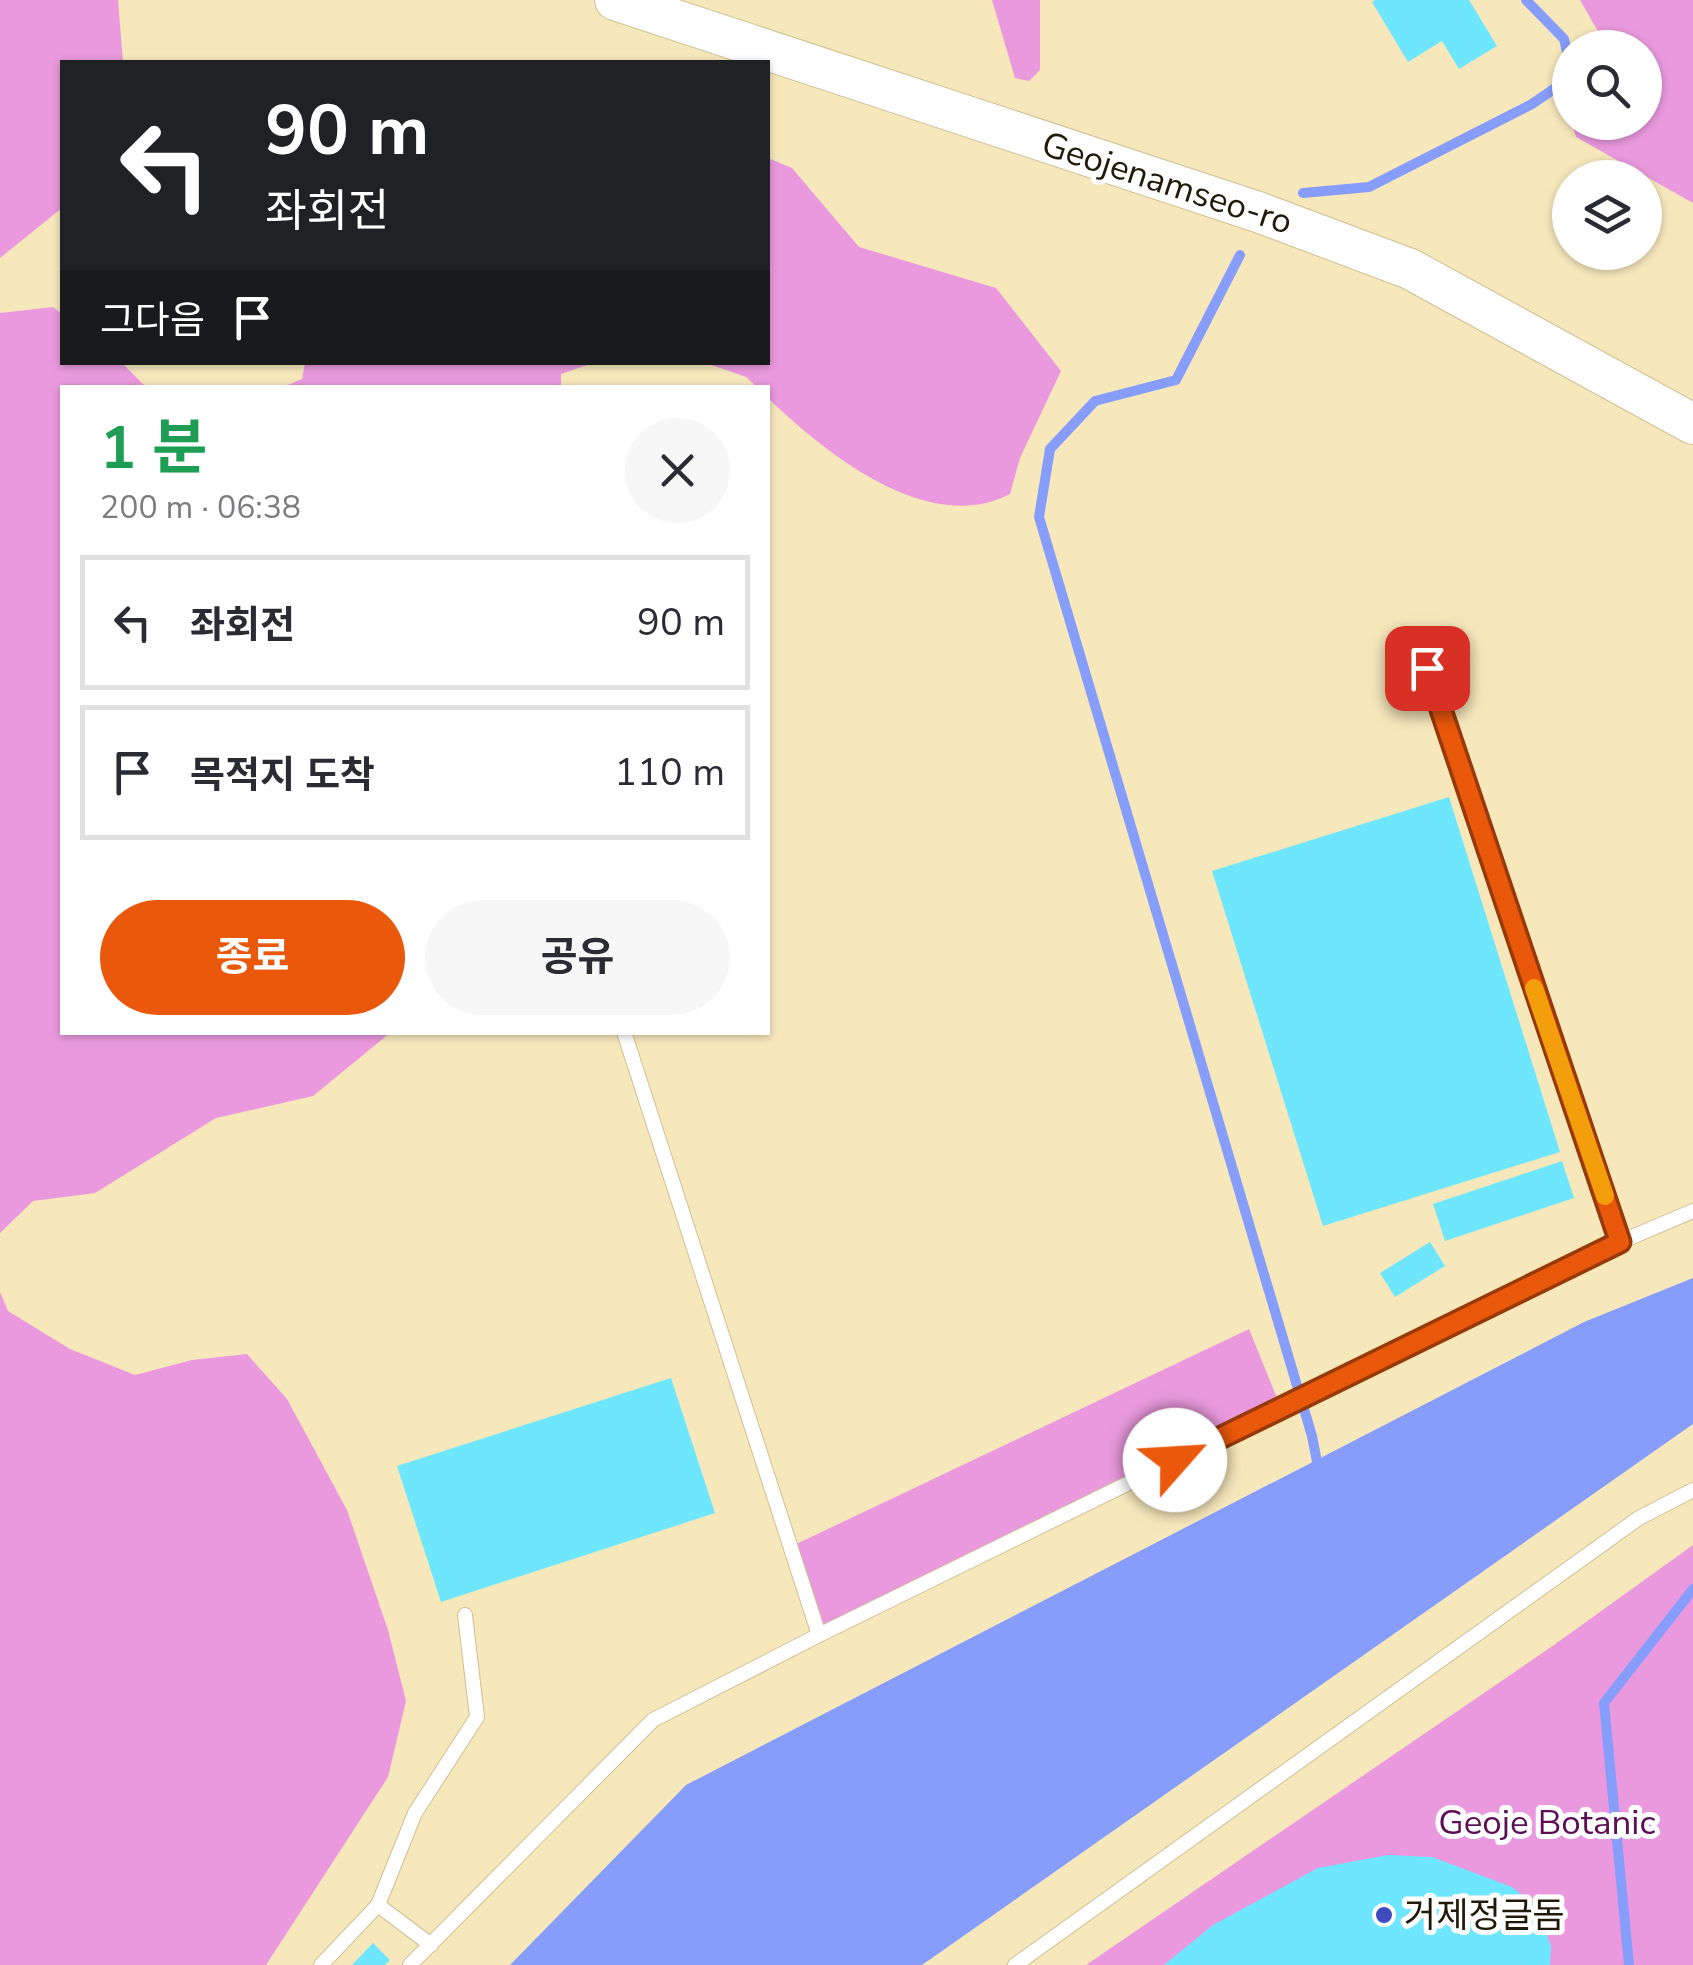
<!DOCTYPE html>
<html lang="ko">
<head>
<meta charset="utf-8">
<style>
  body { margin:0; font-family:"Nunito Sans","Noto Sans KR",sans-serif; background:#f7f7f7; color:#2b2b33; height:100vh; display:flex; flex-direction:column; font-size:38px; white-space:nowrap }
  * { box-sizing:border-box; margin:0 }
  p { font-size:32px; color:#7c7c81 }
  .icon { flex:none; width:55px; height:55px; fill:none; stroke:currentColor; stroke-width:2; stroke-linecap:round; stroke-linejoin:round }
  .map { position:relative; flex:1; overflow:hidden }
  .panel { position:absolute; left:60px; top:385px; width:710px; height:650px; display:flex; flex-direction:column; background:#fff; border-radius:0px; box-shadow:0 2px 8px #0004 }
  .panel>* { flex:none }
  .guide { position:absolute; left:60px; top:60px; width:710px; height:305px; border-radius:0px; box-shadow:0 2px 8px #0004; background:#202124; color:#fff; overflow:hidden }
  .buttons { position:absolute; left:1552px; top:30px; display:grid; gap:20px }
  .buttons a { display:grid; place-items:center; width:110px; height:110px; border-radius:50%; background:#fff; box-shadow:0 2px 8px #0004; font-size:50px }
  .pin { position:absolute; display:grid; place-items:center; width:85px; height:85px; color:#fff; margin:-42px; border-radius:20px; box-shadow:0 5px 15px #0006 }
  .me { position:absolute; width:110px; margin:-55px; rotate:64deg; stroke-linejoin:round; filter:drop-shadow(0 0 8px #0008) }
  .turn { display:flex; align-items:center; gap:35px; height:210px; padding:0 40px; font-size:45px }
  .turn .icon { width:130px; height:130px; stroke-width:2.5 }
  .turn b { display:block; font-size:70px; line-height:85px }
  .then { display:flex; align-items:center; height:95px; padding:0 40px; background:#0003; gap:20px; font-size:38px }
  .round { display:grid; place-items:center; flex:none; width:105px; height:105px; border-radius:52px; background:#f7f7f7 }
  .summary { display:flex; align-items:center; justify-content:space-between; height:170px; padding:0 40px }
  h1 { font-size:60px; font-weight:700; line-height:75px; color:#1e9e55 }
  .action { display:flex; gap:20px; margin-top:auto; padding:20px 40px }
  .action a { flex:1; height:115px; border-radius:60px; background:#ea580c; color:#fff; font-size:40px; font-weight:700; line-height:115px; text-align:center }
  .action a+a { background:#f7f7f7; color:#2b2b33 }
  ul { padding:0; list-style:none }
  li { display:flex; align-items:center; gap:30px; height:135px; margin:0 20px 15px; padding:0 20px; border:5px solid #e1e1e2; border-radius:0px }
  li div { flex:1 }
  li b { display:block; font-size:38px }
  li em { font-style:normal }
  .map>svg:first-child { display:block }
  .green { fill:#ea99de }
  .water { fill:#879dfc }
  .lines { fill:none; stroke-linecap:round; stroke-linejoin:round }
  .stream { stroke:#879dfc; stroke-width:10 }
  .building { fill:#6de6fe }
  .service-casing { stroke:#cec095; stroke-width:16 }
  .secondary-casing { stroke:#cec095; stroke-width:42 }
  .service { stroke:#fff; stroke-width:14 }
  .secondary { stroke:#fff; stroke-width:40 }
  .route-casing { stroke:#983908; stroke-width:25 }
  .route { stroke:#ea580c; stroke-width:18 }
  .slow { stroke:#f59e0b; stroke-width:18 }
  .poi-dot { fill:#3e4cc0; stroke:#fff; stroke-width:4 }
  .labels { text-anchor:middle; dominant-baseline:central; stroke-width:10; stroke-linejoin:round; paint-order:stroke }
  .street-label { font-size:35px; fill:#201a09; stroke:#fff }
  .park-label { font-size:35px; fill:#5d0f56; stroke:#fff }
  .poi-label { font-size:35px; fill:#201a09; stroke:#fff; text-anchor:start }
</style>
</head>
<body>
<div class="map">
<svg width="1693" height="1965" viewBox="0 0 1693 1965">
  <rect width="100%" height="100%" fill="#f7e8bc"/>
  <path class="green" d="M 0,0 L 118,0 L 123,62 L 62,62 L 62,208 L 0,258 Z
    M 992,0 L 1040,0 L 1040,70 L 1029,81 L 1015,78 Z
    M 1580,0 L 1693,0 L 1693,203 L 1576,137 L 1572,123 L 1645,122 L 1645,48 L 1607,47 Z
    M 768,158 L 792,168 L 859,247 L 996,288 L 1061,371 L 1020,458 L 1010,494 C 928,537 824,452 768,398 L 768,388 L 757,387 L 746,377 L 706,363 L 768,362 Z
    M 53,307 L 62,314 L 62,362 L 122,363 L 146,387 L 62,388 L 62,1032 L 390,1033 L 313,1096 L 216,1118 L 95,1193 L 33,1201 L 0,1233 L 0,313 Z
    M 305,363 L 305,362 L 593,363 L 561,374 L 561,387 L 283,387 L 302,379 Z
    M 0,1292 L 8,1311 L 70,1349 L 135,1375 L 192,1360 L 247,1354 L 287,1399 L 347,1510 L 388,1630 L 406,1701 L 388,1777 L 266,1965 L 0,1965 Z
    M 1249,1329 L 1281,1408 L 819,1635 L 790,1547 Z
    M 1693,1545 L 1693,1965 L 1086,1965 L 1554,1645 Z"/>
  <path class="water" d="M 1693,1278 L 1693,1424 L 922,1965 L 510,1965 L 686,1785 L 1584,1322 Z"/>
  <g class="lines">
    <path class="stream" d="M 1526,0 L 1564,39 L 1570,65
      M 1303,193 L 1369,187 L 1532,104 L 1570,78
      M 1240,255 L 1176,380 L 1095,401 L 1050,449 L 1039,517 L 1312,1436 L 1319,1472
      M 1629,1965 L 1604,1703 L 1693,1589"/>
  </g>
  <path class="building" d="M 1375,0 L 1469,0 L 1497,46 L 1459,69 L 1442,41 L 1408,62 L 1372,2 Z
    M 1449,797 L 1560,1152 L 1323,1226 L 1212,871 Z
    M 1562,1161 L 1574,1198 L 1445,1241 L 1433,1204 Z
    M 1430,1242 L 1445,1266 L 1395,1297 L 1380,1273 Z
    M 671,1378 L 715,1513 L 441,1602 L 397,1466 Z
    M 1388,1855 L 1432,1857 L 1512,1887 L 1535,1905 L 1551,1946 L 1550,1965 L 1164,1965 L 1213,1925 L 1318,1868 Z
    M 373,1943 L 390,1960 L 385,1965 L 352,1965 Z"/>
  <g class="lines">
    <defs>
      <path id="service" d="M 1427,669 L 1620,1242
        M 624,1032 L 819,1635
        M 378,1905 L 431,1945
        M 321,1965 L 378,1905 L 415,1813 L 477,1717 L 465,1615
        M 410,1965 L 653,1720 L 819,1635 L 1620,1242 L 1693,1211
        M 1015,1965 L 1639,1518 L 1693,1490"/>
      <path id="secondary" d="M 615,0 L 1258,212 L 1410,269 L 1693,424"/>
    </defs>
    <use href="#service" class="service-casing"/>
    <use href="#secondary" class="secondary-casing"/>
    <use href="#service" class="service"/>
    <use href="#secondary" class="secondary"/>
  </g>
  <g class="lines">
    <defs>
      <path id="route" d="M 1175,1460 L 1620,1242 L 1427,668"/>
    </defs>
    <use href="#route" class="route-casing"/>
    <use href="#route" class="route"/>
    <path class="slow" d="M 1534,988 L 1605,1196"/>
  </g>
  <circle class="poi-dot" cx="1384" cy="1915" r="10"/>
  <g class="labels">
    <g class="street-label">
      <text transform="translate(1167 183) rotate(18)">Geojenamseo-ro</text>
    </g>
    <g class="park-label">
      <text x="1547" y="1822">Geoje Botanic</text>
    </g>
    <g class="poi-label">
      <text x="1404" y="1915">거제정글돔</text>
    </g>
  </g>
</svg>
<div class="buttons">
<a><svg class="icon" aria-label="search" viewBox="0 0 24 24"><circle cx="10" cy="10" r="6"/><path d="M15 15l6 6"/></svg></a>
<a><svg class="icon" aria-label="layers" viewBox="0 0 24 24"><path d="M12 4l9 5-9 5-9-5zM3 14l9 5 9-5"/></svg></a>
</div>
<div class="pin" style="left:1427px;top:668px;background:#d93025"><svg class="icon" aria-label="arrive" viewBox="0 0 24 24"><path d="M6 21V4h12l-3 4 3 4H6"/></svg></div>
<svg class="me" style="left:1175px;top:1460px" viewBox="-20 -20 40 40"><circle r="19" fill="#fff"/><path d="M0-13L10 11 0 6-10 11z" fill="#ea580c"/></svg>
<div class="guide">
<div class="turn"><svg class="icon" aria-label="left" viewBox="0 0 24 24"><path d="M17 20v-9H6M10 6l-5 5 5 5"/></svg><div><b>90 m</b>좌회전</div></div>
<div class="then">그다음<svg class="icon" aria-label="arrive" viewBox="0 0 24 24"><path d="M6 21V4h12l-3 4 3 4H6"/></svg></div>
</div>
<section class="panel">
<div class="summary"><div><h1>1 분</h1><p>200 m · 06:38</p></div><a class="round"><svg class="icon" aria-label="close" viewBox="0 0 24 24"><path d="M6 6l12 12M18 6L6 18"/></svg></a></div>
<ul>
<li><svg class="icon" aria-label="left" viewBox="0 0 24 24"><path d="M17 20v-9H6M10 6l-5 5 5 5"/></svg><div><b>좌회전</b></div><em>90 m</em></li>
<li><svg class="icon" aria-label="arrive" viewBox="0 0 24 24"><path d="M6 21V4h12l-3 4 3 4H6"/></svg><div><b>목적지 도착</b></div><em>110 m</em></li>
</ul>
<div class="action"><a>종료</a><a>공유</a></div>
</section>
</div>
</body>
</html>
